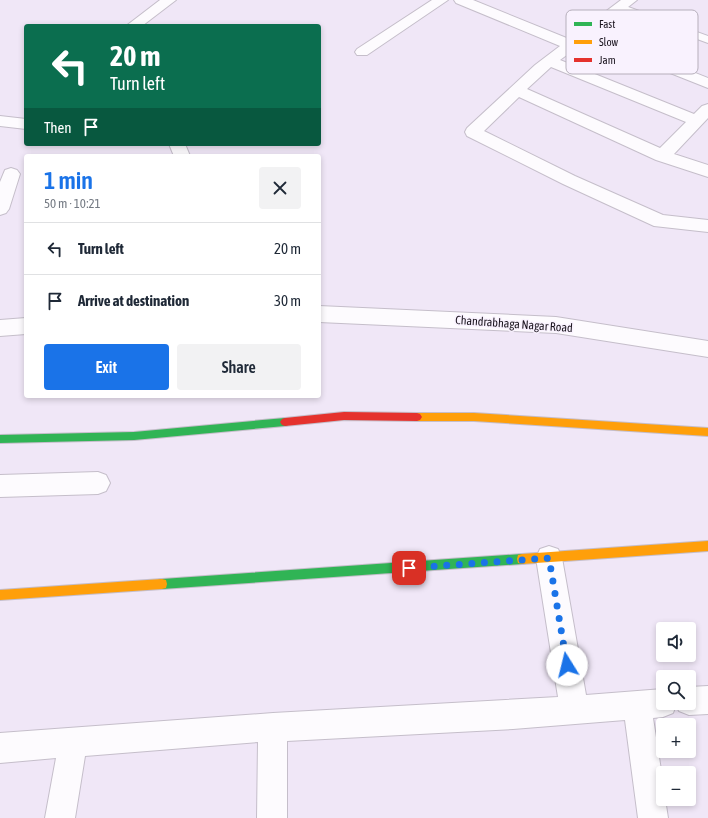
<!DOCTYPE html>
<html lang="en">
<head>
<meta charset="utf-8">
<style>
  body { margin:0; font-family:"Asap Condensed",sans-serif; background:#f2f2f3; color:#1f2937; height:100vh; display:flex; flex-direction:column; font-size:15px; white-space:nowrap }
  * { box-sizing:border-box; margin:0 }
  p { font-size:13px; color:#747a83 }
  .icon { flex:none; width:22px; height:22px; fill:none; stroke:currentColor; stroke-width:2; stroke-linecap:round; stroke-linejoin:round }
  .map { position:relative; flex:1; overflow:hidden }
  .details { position:absolute; left:24px; top:154px; width:297px; height:244px; display:flex; flex-direction:column; background:#fff; border-radius:4px; box-shadow:0 2px 6px #0003 }
  .details>* { flex:none }
  .hud { position:absolute; left:24px; top:24px; width:297px; height:122px; border-radius:4px; box-shadow:0 2px 6px #0003; background:#0b6e4f; color:#fff; overflow:hidden }
  .fabs { position:absolute; left:656px; top:622px; display:grid; gap:8px }
  .fabs a { display:grid; place-items:center; width:40px; height:40px; border-radius:4px; background:#fff; box-shadow:0 2px 6px #0003; font-size:20px }
  .pin { position:absolute; display:grid; place-items:center; width:34px; height:34px; color:#fff; margin:-17px; border-radius:8px; box-shadow:0 2px 6px #0006 }
  .me { position:absolute; width:44px; margin:-22px; rotate:351deg; stroke-linejoin:round; filter:drop-shadow(0 0 3px #0008) }
  .turn { display:flex; align-items:center; gap:14px; height:84px; padding:0 20px; font-size:18px }
  .turn .icon { width:52px; height:52px; stroke-width:2.5 }
  .turn b { display:block; font-size:28px; line-height:34px }
  .then { display:flex; align-items:center; height:38px; padding:0 20px; background:#0003; gap:8px; font-size:15px }
  .round { display:grid; place-items:center; flex:none; width:42px; height:42px; border-radius:4px; background:#f2f2f3 }
  .summary { display:flex; align-items:center; justify-content:space-between; height:68px; padding:0 20px }
  h1 { font-size:24px; font-weight:600; line-height:30px; color:#1a73e8 }
  .cta { display:flex; gap:8px; margin-top:auto; padding:8px 20px }
  .cta a { flex:1; height:46px; border-radius:4px; background:#1a73e8; color:#fff; font-size:16px; font-weight:600; line-height:46px; text-align:center }
  .cta a+a { background:#f2f2f3; color:#1f2937 }
  ul { padding:0; list-style:none }
  li { display:flex; align-items:center; gap:12px; height:52px; padding:0 20px; border-top:1px solid #e0e1e3 }
  li div { flex:1 }
  li b { display:block; font-size:15px }
  li em { font-style:normal }
  .map>svg:first-child { display:block }
  .lines { fill:none; stroke-linecap:round; stroke-linejoin:round }
  .lane-casing { stroke:#c5beca; stroke-width:2 }
  .street-casing { stroke:#c5beca; stroke-width:2 }
  .fast-casing { stroke:#c5beca; stroke-width:2 }
  .slow-casing { stroke:#c5beca; stroke-width:2 }
  .jam-casing { stroke:#c5beca; stroke-width:2 }
  .lane { fill:#fdfbfe; fill-rule:evenodd }
  .street { fill:#fdfbfe; fill-rule:evenodd }
  .fast { fill:#30b455; fill-rule:evenodd }
  .slow { fill:#ff9f0a; fill-rule:evenodd }
  .jam { fill:#e5322d; fill-rule:evenodd }
  .route { stroke:#1a73e8; stroke-width:7; stroke-dasharray:0 12.6 }
  .labels { text-anchor:middle; dominant-baseline:central; stroke-width:3; stroke-linejoin:round; paint-order:stroke }
  .street-label { font-size:12px; fill:#1a141e; stroke:#f9f2fe }
  .key { fill:#f9f2fe; stroke:#b6afbb; stroke-width:1 }
  .key-label { font-size:11px; fill:#1a141e }
</style>
</head>
<body>
<div class="map">
<svg width="708" height="818" viewBox="0 0 708 818">
  <rect width="100%" height="100%" fill="#f0e7f7"/>
  <g class="lines">
    <defs>
      <path id="lane" d="M 620,4 L 708,36 L 708,43 L 616,9 L 615,7 L 616,5 Z"/>
      <path id="street" d="M 160,0 L 176,0 L 142,26 L 126,26 Z
        M 432,0 L 448,0 L 367,55 L 357,55 L 355,52 L 357,49 Z
        M 454,0 L 473,0 L 569,39 L 621,0 L 637,0 L 595,33 L 708,78 L 708,88 L 587,40 L 560,60 L 694,114 L 702,106 L 708,104 L 708,118 L 674,154 L 708,165 L 708,177 L 656,160 L 519,97 L 484,131 L 575,176 L 663,215 L 708,220 L 708,232 L 654,226 L 563,184 L 467,136 L 465,132 L 467,128 L 535,65 L 560,46 L 456,3 ZM 551,67 L 686,122 L 660,148 L 527,89 Z
        M 0,116 L 26,119 L 26,129 L 0,126 Z
        M 169,144 L 185,144 L 190,156 L 174,156 Z
        M 11,168 L 17,170 L 20,174 L 9,209 L 6,213 L 0,215 L 0,182 L 5,170 Z
        M 319,306 L 556,317 L 708,341 L 708,357 L 556,333 L 319,322 Z
        M 26,318 L 26,334 L 0,336 L 0,320 Z
        M 98,472 L 106,475 L 110,483 L 106,491 L 98,494 L 0,497 L 0,475 Z
        M 549,546 L 558,549 L 562,558 L 586,695 L 663,689 L 663,703 L 689,703 L 689,687 L 708,686 L 708,714 L 689,715 L 679,711 L 676,705 L 673,713 L 663,717 L 653,718 L 663,783 L 663,799 L 665,799 L 668,818 L 638,818 L 625,720 L 513,729 L 287,741 L 287,818 L 257,818 L 258,742 L 85,756 L 75,818 L 45,818 L 56,758 L 0,763 L 0,733 L 273,713 L 558,697 L 536,558 L 540,549 Z"/>
      <path id="fast" d="M 285,418 L 288,419 L 290,422 L 288,425 L 285,426 L 134,440 L 0,443 L 0,435 L 134,432 Z
        M 522,554 L 526,555 L 527,559 L 526,563 L 522,564 L 162,589 L 158,588 L 157,584 L 158,580 L 162,579 Z"/>
      <path id="slow" d="M 417,413 L 474,413 L 708,428 L 708,436 L 474,421 L 417,421 L 414,420 L 412,417 L 414,414 Z
        M 708,541 L 708,551 L 522,564 L 518,563 L 517,559 L 518,555 L 522,554 Z
        M 162,579 L 166,580 L 167,584 L 166,588 L 162,589 L 0,600 L 0,590 Z"/>
      <path id="jam" d="M 344,412 L 417,413 L 420,414 L 422,417 L 420,420 L 417,421 L 344,420 L 285,426 L 282,425 L 280,422 L 282,419 L 285,418 Z"/>
    </defs>
    <use href="#lane" class="lane-casing"/>
    <use href="#street" class="street-casing"/>
    <use href="#fast" class="fast-casing"/>
    <use href="#slow" class="slow-casing"/>
    <use href="#jam" class="jam-casing"/>
    <use href="#lane" class="lane"/>
    <use href="#street" class="street"/>
    <use href="#fast" class="fast"/>
    <use href="#slow" class="slow"/>
    <use href="#jam" class="jam"/>
  </g>
  <g class="lines">
    <path class="route" d="M 409,568 L 549,558 L 567,665"/>
  </g>
  <g class="labels">
    <g class="street-label">
      <text transform="translate(514 324) rotate(4)">Chandrabhaga Nagar Road</text>
    </g>
  </g>
  <rect x="566" y="10" width="132" height="64" rx="6" class="key"/>
  <rect x="574" y="22" width="18" height="4" fill="#30b455"/>
  <rect x="574" y="40" width="18" height="4" fill="#ff9f0a"/>
  <rect x="574" y="58" width="18" height="4" fill="#e5322d"/>
  <g class="key-label">
    <text x="599" y="28">Fast</text>
    <text x="599" y="46">Slow</text>
    <text x="599" y="64">Jam</text>
  </g>
</svg>
<div class="fabs">
<a><svg class="icon" aria-label="sound" viewBox="0 0 24 24"><path d="M4 9h4l5-4v14l-5-4H4zM17 9q2 3 0 6"/></svg></a>
<a><svg class="icon" aria-label="search" viewBox="0 0 24 24"><circle cx="10" cy="10" r="6"/><path d="M15 15l6 6"/></svg></a>
<a>+</a>
<a>−</a>
</div>
<div class="pin" style="left:409px;top:568px;background:#d93025"><svg class="icon" aria-label="arrive" viewBox="0 0 24 24"><path d="M6 21V4h12l-3 4 3 4H6"/></svg></div>
<svg class="me" style="left:567px;top:665px" viewBox="-20 -20 40 40"><circle r="19" fill="#fff"/><path d="M0-13L10 11 0 6-10 11z" fill="#1a73e8"/></svg>
<div class="hud">
<div class="turn"><svg class="icon" aria-label="left" viewBox="0 0 24 24"><path d="M17 20v-9H6M10 6l-5 5 5 5"/></svg><div><b>20 m</b>Turn left</div></div>
<div class="then">Then<svg class="icon" aria-label="arrive" viewBox="0 0 24 24"><path d="M6 21V4h12l-3 4 3 4H6"/></svg></div>
</div>
<section class="details">
<div class="summary"><div><h1>1 min</h1><p>50 m · 10:21</p></div><a class="round"><svg class="icon" aria-label="close" viewBox="0 0 24 24"><path d="M6 6l12 12M18 6L6 18"/></svg></a></div>
<ul>
<li><svg class="icon" aria-label="left" viewBox="0 0 24 24"><path d="M17 20v-9H6M10 6l-5 5 5 5"/></svg><div><b>Turn left</b></div><em>20 m</em></li>
<li><svg class="icon" aria-label="arrive" viewBox="0 0 24 24"><path d="M6 21V4h12l-3 4 3 4H6"/></svg><div><b>Arrive at destination</b></div><em>30 m</em></li>
</ul>
<div class="cta"><a>Exit</a><a>Share</a></div>
</section>
</div>
</body>
</html>
